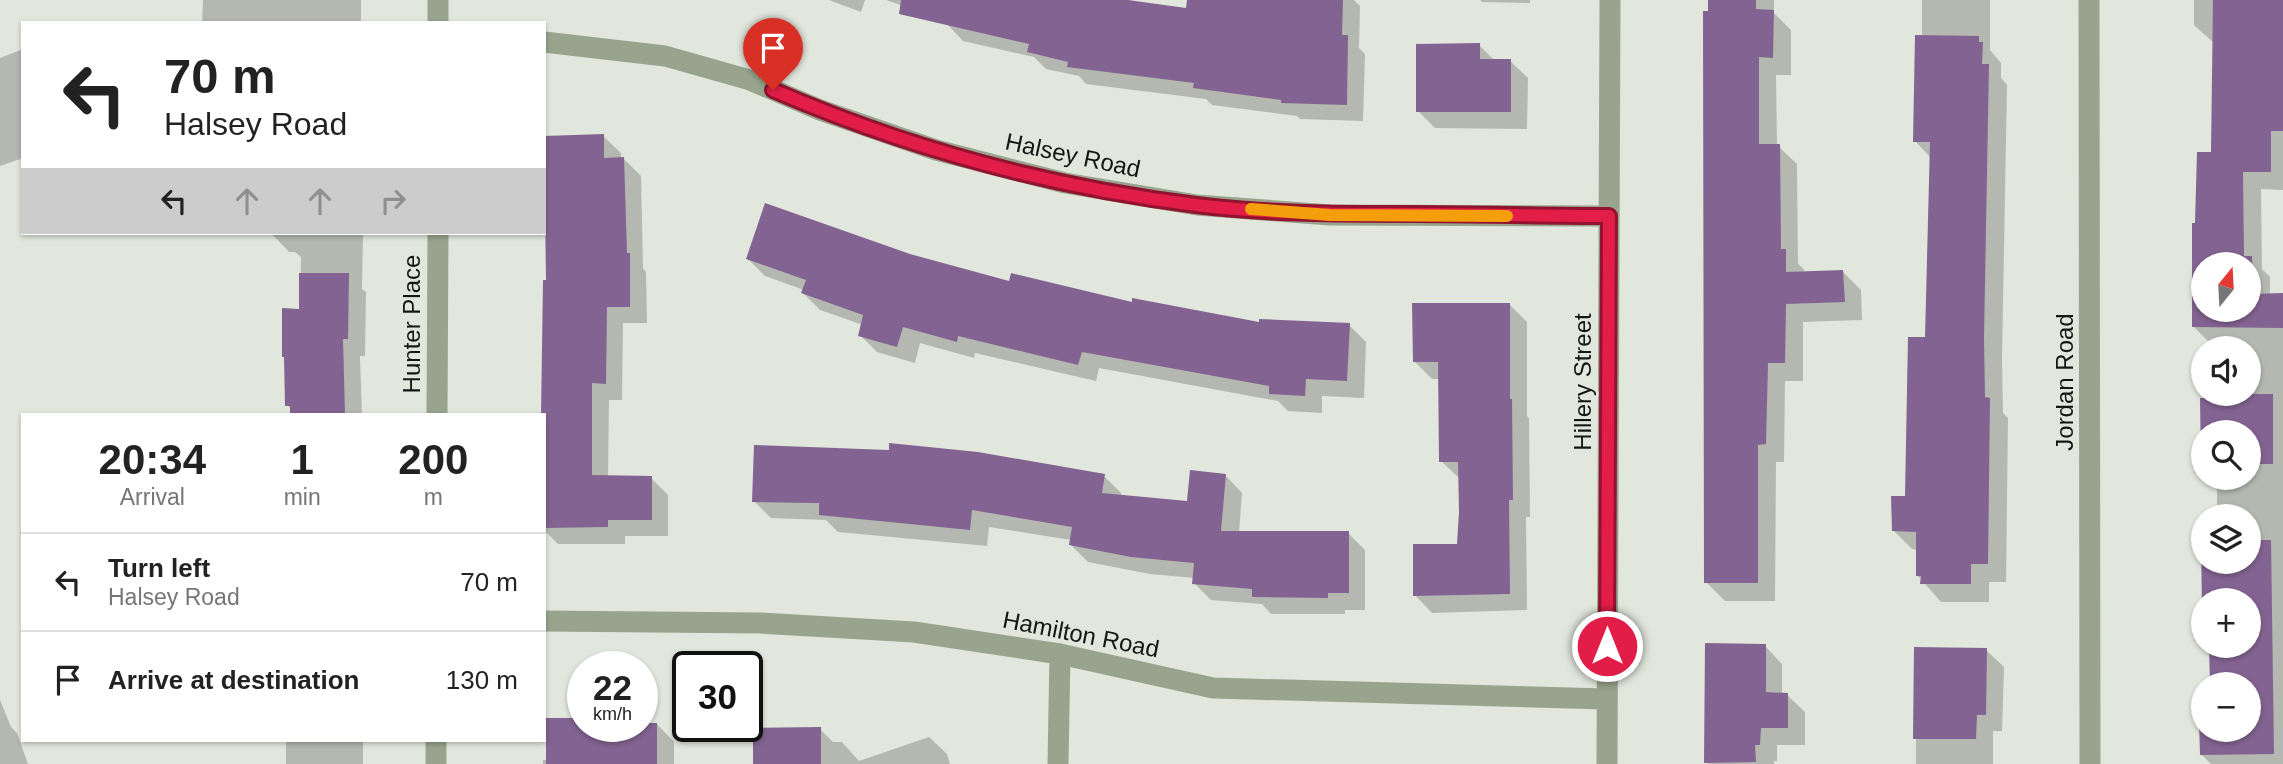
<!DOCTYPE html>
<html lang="en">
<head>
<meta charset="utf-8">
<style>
  body { margin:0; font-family:Arial,sans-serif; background:#f6f6f6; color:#222; height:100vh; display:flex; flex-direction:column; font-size:26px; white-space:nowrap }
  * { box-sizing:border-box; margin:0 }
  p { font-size:23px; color:#767676 }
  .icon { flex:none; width:38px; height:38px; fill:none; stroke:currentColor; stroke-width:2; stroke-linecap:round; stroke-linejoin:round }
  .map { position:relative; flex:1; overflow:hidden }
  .side { position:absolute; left:21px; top:413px; width:525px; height:329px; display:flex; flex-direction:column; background:#fff; border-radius:0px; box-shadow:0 2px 5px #0004 }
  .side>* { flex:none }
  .hud { position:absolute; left:21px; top:21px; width:525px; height:214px; border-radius:0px; box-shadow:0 2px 5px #0004; background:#fff; color:#222; overflow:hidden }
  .needle { width:46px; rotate:18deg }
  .controls { position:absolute; left:2191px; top:252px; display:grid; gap:14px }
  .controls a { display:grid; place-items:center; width:70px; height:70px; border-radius:50%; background:#fff; box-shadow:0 2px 5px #0004; font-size:35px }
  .speed { position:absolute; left:567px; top:651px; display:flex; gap:14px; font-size:35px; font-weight:700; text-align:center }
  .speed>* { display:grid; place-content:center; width:91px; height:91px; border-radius:50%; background:#fff; box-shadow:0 2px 5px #0004; line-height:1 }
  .speed small { font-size:18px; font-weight:400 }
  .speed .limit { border:4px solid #111; border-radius:10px; background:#fff; color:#111 }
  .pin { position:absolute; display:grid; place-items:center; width:60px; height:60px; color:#fff; margin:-72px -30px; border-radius:50% 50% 50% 0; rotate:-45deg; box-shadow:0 0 7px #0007 }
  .pin .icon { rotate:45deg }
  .me { position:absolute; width:77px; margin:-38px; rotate:0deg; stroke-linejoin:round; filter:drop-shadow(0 0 5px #0008) }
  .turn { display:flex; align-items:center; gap:24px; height:147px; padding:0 28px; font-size:32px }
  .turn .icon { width:91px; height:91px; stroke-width:2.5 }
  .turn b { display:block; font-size:49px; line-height:60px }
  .lanes { display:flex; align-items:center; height:66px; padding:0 28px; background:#0003; justify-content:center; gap:35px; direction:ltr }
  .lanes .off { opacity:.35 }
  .eta { display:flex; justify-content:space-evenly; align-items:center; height:119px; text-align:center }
  .eta b { font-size:42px; font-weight:700; line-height:49px }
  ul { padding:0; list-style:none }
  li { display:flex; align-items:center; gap:21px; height:98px; padding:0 28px; border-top:2px solid #e0e0e0 }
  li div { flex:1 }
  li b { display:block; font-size:26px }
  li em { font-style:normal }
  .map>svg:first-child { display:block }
  .shadow { fill:#0003; fill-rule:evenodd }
  .building { fill:#836391; fill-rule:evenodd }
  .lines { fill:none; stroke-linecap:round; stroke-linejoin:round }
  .street { stroke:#98a48d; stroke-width:21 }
  .route-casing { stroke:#92132f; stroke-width:18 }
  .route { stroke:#e11d48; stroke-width:12 }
  .slow { stroke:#f59e0b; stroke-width:12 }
  .labels { text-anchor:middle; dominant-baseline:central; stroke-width:5; stroke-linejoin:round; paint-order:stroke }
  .street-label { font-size:24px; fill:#141613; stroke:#e2e7dd }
</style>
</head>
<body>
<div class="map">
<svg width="2283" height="764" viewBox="0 0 2283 764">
  <rect width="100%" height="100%" fill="#e2e7dd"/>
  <path class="shadow" d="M 203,0 L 361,0 L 361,23 L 202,23 Z
    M 829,0 L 865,0 L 861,12 Z
    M 886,0 L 1130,0 L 1129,2 L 1187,10 L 1188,0 L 1354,0 L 1360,6 L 1359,48 L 1365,54 L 1363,121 L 1300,119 L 1297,116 L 1212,105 L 1206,99 L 1086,84 L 1079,76 L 1046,69 L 1034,57 L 963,41 L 946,23 L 946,21 Z
    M 1480,0 L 1530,0 L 1530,3 L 1482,2 Z
    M 1710,0 L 1774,0 L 1774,13 L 1791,30 L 1791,75 L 1776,75 L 1777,145 L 1797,164 L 1798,264 L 1804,269 L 1804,273 L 1842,271 L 1861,290 L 1862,320 L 1803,322 L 1803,381 L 1785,381 L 1784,462 L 1776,462 L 1775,601 L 1725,601 L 1706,582 Z
    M 1922,0 L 1990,0 L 1990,50 L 2001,63 L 2001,78 L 2007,85 L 2002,358 L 2003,413 L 2008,418 L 2006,582 L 1989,582 L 1989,602 L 1941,602 L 1918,576 L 1918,550 L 1912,549 L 1894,531 L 1907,498 L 1927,339 L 1931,158 L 1915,141 L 1922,37 Z
    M 2194,0 L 2283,0 L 2283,190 L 2261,189 L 2262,269 L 2270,277 L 2270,295 L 2283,295 L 2283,764 L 2211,764 L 2201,754 L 2200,689 L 2203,689 L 2203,730 L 2249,730 L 2249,684 L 2212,684 L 2211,646 L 2249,646 L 2249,600 L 2203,600 L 2203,542 L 2203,562 L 2249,562 L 2249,516 L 2217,516 L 2217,478 L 2249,478 L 2249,432 L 2203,432 L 2203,464 L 2202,399 L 2210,400 L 2210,394 L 2249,394 L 2249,348 L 2209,348 L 2209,342 L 2194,327 L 2196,224 L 2213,153 L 2214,43 L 2194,25 ZM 2203,264 L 2249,264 L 2249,310 L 2203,310 Z
    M 1479,45 L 1495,61 L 1510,61 L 1528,78 L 1527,129 L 1435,128 L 1418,111 Z
    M 23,49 L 23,158 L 0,166 L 0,58 Z
    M 603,136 L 621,153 L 621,159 L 624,159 L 641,176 L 643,268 L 646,272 L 647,323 L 623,323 L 622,400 L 609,400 L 608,477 L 651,478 L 668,495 L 668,536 L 625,536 L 625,544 L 558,544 L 544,530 L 548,281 L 547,191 L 544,188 L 544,137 Z
    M 271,233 L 363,233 L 362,289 L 366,292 L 365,356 L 360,356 L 362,415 L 292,415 L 292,410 L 287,405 L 300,311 L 301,257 L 295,252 L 289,252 Z
    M 910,256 L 1010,283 L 1133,305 L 1261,324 L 1349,325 L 1366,342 L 1364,398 L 1322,396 L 1322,413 L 1288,411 L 1278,401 L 1099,368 L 1096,381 L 975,353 L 974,358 L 920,343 L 915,363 L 877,352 L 860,335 L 863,325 L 820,310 L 803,293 L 804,290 L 765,276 L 748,259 Z
    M 1510,305 L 1527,322 L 1527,416 L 1529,418 L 1530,517 L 1526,517 L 1527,610 L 1432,613 L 1415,595 L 1459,545 L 1460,479 L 1441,461 L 1440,379 L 1432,379 L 1414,361 Z
    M 1225,475 L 1242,493 L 1239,533 L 1348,533 L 1365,550 L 1365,610 L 1345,610 L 1345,614 L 1271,614 L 1262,604 L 1211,600 L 1194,583 L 1194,578 L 1150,574 L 1088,562 L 1071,545 L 1071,540 L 989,527 L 987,546 L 838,532 L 826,520 L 771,518 L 754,501 L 1104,476 L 1121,493 L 1121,496 L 1189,503 Z
    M 1765,646 L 1782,664 L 1782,694 L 1787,695 L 1805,712 L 1805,745 L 1777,745 L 1777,761 L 1774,761 L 1774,764 L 1708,764 L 1706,762 Z
    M 1916,649 L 1986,650 L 2004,667 L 2002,731 L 1993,731 L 1993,764 L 1916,764 Z
    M 0,700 L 11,727 L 17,733 L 28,764 L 0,764 Z
    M 657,724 L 674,742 L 674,764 L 543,764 L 543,760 L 548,760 L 583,726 Z
    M 820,729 L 833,742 L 842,742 L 859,761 L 929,737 L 947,754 L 950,764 L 755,764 Z
    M 286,740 L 363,740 L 363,764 L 286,764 Z"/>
  <path class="building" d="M 901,0 L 1128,0 L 1186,8 L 1187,0 L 1343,0 L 1342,35 L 1348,35 L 1347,105 L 1281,103 L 1281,100 L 1193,88 L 1194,83 L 1067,67 L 1068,62 L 1027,52 L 1029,44 L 899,14 Z
    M 1708,0 L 1756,0 L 1756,9 L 1774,10 L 1773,58 L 1759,57 L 1759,144 L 1780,144 L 1781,249 L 1786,249 L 1786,272 L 1843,270 L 1845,302 L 1786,304 L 1785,363 L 1768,363 L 1766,444 L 1758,445 L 1758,583 L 1704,583 L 1703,11 L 1708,11 Z
    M 2213,0 L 2283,0 L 2283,131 L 2271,131 L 2271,172 L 2243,172 L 2244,256 L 2252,256 L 2253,294 L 2283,293 L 2283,328 L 2192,327 L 2192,223 L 2195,223 L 2197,152 L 2211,152 ZM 2203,264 L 2249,264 L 2249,310 L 2203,310 Z
    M 1915,35 L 1979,36 L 1979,42 L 1983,42 L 1982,64 L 1989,64 L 1984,338 L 1985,397 L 1990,398 L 1988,564 L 1971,564 L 1971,584 L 1920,584 L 1921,576 L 1916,576 L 1916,532 L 1892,531 L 1891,496 L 1905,496 L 1908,337 L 1925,337 L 1930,142 L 1913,142 Z
    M 1480,43 L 1480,59 L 1511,59 L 1511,112 L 1416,112 L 1416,44 Z
    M 604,134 L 604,158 L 624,157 L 627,253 L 630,253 L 630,307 L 607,307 L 606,384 L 592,383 L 592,475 L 652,476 L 652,520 L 608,520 L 608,527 L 544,528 L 544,415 L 541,415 L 543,280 L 546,280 L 544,136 Z
    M 765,203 L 910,254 L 1009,281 L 1011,273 L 1132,302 L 1132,298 L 1259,322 L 1259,319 L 1350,323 L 1347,381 L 1306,379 L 1305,396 L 1269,394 L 1269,386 L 1082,352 L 1078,365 L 958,336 L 957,342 L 903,327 L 897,347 L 858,336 L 863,315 L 801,293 L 806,280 L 746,259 Z
    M 299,273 L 349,273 L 348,339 L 343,339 L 345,415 L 290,415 L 290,406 L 285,406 L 284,357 L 282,357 L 282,308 L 299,309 Z
    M 1412,303 L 1510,303 L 1510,399 L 1512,399 L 1513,500 L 1509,500 L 1510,594 L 1413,596 L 1413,544 L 1457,544 L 1459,512 L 1458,462 L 1439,462 L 1438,362 L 1413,362 Z
    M 2208,394 L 2273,394 L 2273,464 L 2249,464 L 2249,432 L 2203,432 L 2203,464 L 2201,464 L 2200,398 L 2208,398 Z
    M 889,443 L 978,452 L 1105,474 L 1102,493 L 1187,501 L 1190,470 L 1226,474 L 1221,531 L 1349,531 L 1349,593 L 1328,593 L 1328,598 L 1252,597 L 1252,589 L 1192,584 L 1194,563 L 1131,557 L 1069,545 L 1072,527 L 972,510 L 970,530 L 819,515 L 819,503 L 752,502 L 754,445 L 889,450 Z
    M 2201,540 L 2203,540 L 2203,562 L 2249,562 L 2249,540 L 2271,540 L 2274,754 L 2200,755 L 2198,687 L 2203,687 L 2203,730 L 2249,730 L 2249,684 L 2210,684 L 2209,646 L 2249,646 L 2249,600 L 2203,600 L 2202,608 Z
    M 1705,643 L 1766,644 L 1766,692 L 1788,693 L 1788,728 L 1761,728 L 1760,745 L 1755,745 L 1756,762 L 1704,763 Z
    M 1914,647 L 1987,648 L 1986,715 L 1977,715 L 1976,739 L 1913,739 Z
    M 546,718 L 583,718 L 583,726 L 642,726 L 642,723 L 657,723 L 657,764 L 546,764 Z
    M 821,727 L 821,764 L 753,764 L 753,728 Z"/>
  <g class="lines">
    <path class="street" d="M 2089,0 L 2090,764
      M 438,23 L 438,0
      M 544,42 L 665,56 L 750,80 L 820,110 L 936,150 L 1065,183 L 1197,205 L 1330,215 L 1609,216
      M 437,415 L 438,233
      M 544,621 L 760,623 L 914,632 L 1060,654 L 1213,688 L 1607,699
      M 436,764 L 436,740
      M 1058,764 L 1060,654
      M 1607,764 L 1610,0"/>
  </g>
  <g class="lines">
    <defs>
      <path id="route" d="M 773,90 C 907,148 1051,187 1196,205 C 1268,214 1341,214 1413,214 C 1478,214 1543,216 1609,216 L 1607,646"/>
    </defs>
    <use href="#route" class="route-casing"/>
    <use href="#route" class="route"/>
    <path class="slow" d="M 1251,209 L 1330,215 L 1507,216"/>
  </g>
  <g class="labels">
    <g class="street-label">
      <text transform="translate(1073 155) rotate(12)">Halsey Road</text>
      <text transform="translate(411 324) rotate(-90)">Hunter Place</text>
      <text transform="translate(1582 382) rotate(-90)">Hillery Street</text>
      <text transform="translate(2064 382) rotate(-90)">Jordan Road</text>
      <text transform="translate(1081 634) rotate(11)">Hamilton Road</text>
    </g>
  </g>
</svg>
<div class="controls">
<a><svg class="needle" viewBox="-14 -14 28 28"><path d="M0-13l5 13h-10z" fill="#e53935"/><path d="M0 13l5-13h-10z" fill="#767676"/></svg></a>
<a><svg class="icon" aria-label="sound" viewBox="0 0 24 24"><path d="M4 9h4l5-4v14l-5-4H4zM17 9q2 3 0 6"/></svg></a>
<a><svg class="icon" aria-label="search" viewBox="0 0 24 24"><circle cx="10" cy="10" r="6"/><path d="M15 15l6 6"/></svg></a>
<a><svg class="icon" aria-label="layers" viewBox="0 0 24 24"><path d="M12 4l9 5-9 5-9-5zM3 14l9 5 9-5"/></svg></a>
<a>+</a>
<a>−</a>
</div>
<div class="speed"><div>22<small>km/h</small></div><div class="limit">30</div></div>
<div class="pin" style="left:773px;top:90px;background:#d93025"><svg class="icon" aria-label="arrive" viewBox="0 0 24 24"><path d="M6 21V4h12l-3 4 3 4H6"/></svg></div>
<svg class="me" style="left:1607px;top:646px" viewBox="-20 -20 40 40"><circle r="17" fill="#e11d48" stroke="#fff" stroke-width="3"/><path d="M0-11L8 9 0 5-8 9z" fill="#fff"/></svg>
<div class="hud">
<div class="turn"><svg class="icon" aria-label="left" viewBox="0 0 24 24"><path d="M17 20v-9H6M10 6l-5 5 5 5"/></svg><div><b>70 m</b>Halsey Road</div></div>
<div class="lanes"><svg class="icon" aria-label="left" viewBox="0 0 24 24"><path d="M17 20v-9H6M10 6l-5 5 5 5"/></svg><svg class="icon off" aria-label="ahead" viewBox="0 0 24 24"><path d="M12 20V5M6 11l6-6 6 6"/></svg><svg class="icon off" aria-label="ahead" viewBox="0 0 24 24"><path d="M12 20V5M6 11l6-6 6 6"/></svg><svg class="icon off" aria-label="right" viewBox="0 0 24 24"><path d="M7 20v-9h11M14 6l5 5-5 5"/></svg></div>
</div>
<section class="side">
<div class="eta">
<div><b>20:34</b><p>Arrival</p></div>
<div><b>1</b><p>min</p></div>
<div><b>200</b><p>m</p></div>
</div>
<ul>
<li><svg class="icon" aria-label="left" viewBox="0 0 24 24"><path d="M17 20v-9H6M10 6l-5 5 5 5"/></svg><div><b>Turn left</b><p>Halsey Road</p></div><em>70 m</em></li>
<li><svg class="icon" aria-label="arrive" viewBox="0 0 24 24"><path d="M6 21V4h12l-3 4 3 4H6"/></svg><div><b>Arrive at destination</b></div><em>130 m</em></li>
</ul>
</section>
</div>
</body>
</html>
